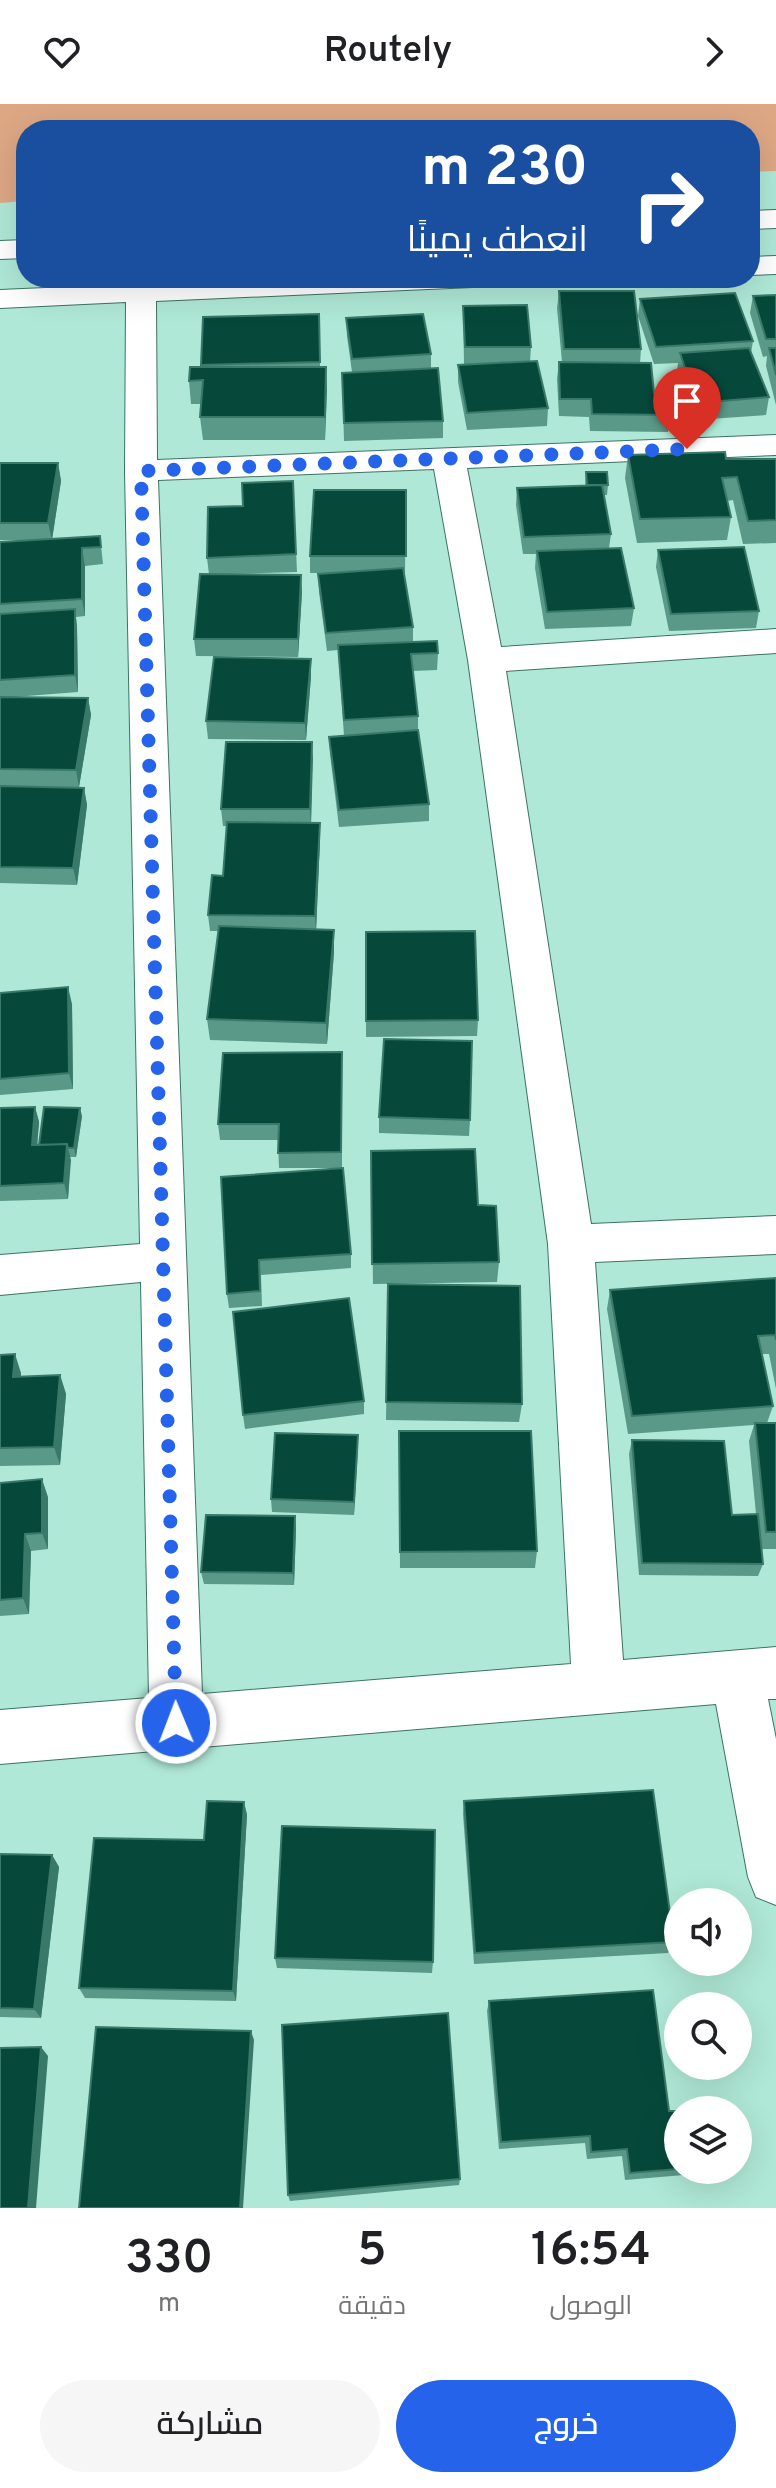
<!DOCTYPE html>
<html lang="ar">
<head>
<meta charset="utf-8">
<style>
  body { margin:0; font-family:Overpass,Cairo,sans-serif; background:#f6f6f6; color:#202124; direction:rtl; height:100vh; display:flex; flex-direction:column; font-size:30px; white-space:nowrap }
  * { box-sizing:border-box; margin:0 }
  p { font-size:26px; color:#757577 }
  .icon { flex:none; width:44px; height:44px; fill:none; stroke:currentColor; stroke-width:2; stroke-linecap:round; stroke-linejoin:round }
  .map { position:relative; height:2104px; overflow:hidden; direction:ltr }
  .details { display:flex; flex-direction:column; background:#fff; flex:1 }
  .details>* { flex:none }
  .guide { position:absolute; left:16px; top:16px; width:744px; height:168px; border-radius:32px; box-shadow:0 8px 32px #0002; direction:rtl; background:#1a4fa0; color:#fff; overflow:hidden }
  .buttons { position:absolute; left:664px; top:1784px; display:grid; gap:16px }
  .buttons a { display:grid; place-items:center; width:88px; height:88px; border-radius:50%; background:#fff; box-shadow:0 8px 32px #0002; font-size:40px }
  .pin { position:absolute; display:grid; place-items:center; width:68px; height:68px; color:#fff; margin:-82px -34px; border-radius:50% 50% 50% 0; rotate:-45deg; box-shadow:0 0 8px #0007 }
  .pin .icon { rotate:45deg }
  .me { position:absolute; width:88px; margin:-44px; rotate:359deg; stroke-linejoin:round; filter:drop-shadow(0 0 6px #0008) }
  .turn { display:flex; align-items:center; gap:28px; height:168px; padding:0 40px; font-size:36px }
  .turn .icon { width:104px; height:104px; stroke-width:2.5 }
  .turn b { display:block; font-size:56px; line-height:68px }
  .eta { display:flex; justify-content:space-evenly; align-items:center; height:136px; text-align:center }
  .eta b { font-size:48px; font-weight:600; line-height:56px }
  .action { display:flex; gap:16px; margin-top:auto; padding:16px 40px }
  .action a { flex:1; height:92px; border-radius:48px; background:#2563eb; color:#fff; font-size:32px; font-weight:600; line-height:92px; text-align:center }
  .action a+a { background:#f6f6f6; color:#202124 }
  header { display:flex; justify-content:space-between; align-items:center; height:104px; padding:0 40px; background:#fff; font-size:36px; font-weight:600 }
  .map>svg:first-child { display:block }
  .green { fill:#dda784 }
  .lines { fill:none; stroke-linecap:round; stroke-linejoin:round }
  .street-casing { stroke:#3d7364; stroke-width:2 }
  .street { fill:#fff; fill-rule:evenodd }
  .wall { fill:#5a9888 }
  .shaded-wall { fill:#39796a }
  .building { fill:#06493b; stroke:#39796a; stroke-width:2 }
  .route { stroke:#2563eb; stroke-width:14; stroke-dasharray:0 25.2 }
</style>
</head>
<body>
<header><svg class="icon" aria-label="forward" viewBox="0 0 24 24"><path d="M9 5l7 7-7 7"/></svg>Routely<svg class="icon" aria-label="heart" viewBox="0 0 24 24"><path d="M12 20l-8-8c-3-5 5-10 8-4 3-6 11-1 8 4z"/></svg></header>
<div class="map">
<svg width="776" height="2104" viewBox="0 0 776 2104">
  <rect width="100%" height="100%" fill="#afe8d6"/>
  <path class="green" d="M 0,0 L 776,0 L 776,67 L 750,68 L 750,26 L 26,26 L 26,97 L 0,99 Z"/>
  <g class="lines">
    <defs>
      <path id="street" d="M 776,106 L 776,124 L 750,125 L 750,107 Z
        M 26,136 L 26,154 L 0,155 L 0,137 Z
        M 776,152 L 776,170 L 750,171 L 750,153 Z
        M 271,174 L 488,174 L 484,180 L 473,183 L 156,197 L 157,356 L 776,331 L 776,351 L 467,364 L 501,543 L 776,525 L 776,549 L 506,567 L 591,1120 L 776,1112 L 776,1150 L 595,1158 L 623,1556 L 776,1543 L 776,1595 L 768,1595 L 776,1635 L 776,1801 L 756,1793 L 748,1773 L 716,1600 L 0,1660 L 0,1606 L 149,1594 L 141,1178 L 0,1191 L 0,1151 L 140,1140 L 125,367 L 126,198 L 0,204 L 0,186 ZM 434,365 L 468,556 L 548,1140 L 571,1560 L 202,1590 L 158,376 Z"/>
    </defs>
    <use href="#street" class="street-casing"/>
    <use href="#street" class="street"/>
  </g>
  <path class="wall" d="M 559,187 L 641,245 L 640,259 L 654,289 L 670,311 L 668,328 L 590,327 L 589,313 L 559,312 L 557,275 L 559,258 L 562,258 L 557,204 Z
    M 776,191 L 776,301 L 766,262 L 767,252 L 763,253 L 750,209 L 753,192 Z
    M 640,195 L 753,237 L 751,249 L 769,293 L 766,311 L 695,316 L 677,266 L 678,259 L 654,260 L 638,212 Z
    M 463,202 L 531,243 L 530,257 L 548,304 L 547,322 L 467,326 L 458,278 L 458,261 L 464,260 Z
    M 319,210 L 320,263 L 326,263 L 325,336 L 203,336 L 200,313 L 201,300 L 191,300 L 189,277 L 201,263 L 203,213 Z
    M 346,214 L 431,250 L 431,265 L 443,317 L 443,334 L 344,337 L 342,269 L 352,268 L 347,232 Z
    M 628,351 L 726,355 L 776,355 L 776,439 L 743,440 L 733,396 L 727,397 L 731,413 L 727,436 L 637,439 L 625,374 Z
    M 0,359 L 58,359 L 61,377 L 52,435 L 100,432 L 103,460 L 85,462 L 85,512 L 76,513 L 77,523 L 78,588 L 14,593 L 88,594 L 91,611 L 79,683 L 84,684 L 87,701 L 77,781 L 0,779 L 0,438 L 30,436 L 0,436 Z
    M 586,368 L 608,381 L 607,391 L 604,391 L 611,430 L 609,444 L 634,504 L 631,522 L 545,525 L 535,464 L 536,450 L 523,450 L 516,401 L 517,384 L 585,382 Z
    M 293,377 L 297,468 L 229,470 L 302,488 L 298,553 L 196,552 L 194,535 L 209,470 L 207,454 L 243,402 Z
    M 406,386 L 405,470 L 404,470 L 413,523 L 413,538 L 438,549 L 437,566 L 413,567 L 418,612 L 418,626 L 429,700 L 429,717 L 339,723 L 330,650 L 329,633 L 344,632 L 338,546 L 327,547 L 319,488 L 318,470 L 334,469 L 310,469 L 310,452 Z
    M 658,446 L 759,507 L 756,524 L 669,527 L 656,463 Z
    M 311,572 L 306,636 L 208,635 L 206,617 Z
    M 312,638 L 311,719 L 320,719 L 320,736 L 316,826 L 334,848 L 327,940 L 210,936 L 207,915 L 218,827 L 210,827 L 208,811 L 223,772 L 227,722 L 223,722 L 221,705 Z
    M 366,828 L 478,916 L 477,932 L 366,933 Z
    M 0,889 L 72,900 L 73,985 L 0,991 Z
    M 342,964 L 342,1064 L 279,1064 L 278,1036 L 220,1036 L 218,1020 Z
    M 35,1003 L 39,1018 L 37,1041 L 82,1012 L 76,1053 L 70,1053 L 68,1095 L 0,1097 L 0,1004 Z
    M 379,1013 L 470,1016 L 469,1032 L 379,1029 Z
    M 371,1047 L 478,1101 L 499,1158 L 497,1178 L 373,1180 Z
    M 221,1073 L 351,1150 L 351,1164 L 261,1171 L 262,1202 L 229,1204 L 227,1190 Z
    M 776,1174 L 776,1285 L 769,1250 L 762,1250 L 773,1302 L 767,1319 L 776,1319 L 776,1445 L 762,1445 L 763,1460 L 758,1472 L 639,1471 L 629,1350 L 632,1336 L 732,1411 L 756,1410 L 749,1337 L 754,1321 L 628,1330 L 607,1205 L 610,1186 Z
    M 388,1180 L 522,1300 L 519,1318 L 386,1316 Z
    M 0,1251 L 21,1269 L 21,1273 L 60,1271 L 66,1290 L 60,1361 L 0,1362 Z
    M 364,1297 L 364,1310 L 245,1325 L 243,1311 Z
    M 399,1327 L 537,1447 L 535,1464 L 400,1464 Z
    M 358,1331 L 354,1411 L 272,1408 L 271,1395 Z
    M 0,1379 L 48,1393 L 48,1445 L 31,1447 L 29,1510 L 0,1512 Z
    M 295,1412 L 296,1425 L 294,1481 L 204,1480 L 201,1468 Z
    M 464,1697 L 674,1838 L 668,1849 L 474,1860 L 463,1710 Z
    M 244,1698 L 247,1711 L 236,1897 L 85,1894 L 79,1884 L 204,1736 Z
    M 0,1750 L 52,1751 L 59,1763 L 41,1914 L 0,1913 Z
    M 275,1854 L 433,1858 L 432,1869 L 277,1864 Z
    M 489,1897 L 669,2007 L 678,2066 L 721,2066 L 719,2068 L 625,2076 L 622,2052 L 587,2055 L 585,2039 L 499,2045 L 487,1907 Z
    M 460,2075 L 459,2081 L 290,2097 L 288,2091 Z"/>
  <path class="shaded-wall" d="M 326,263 L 327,286 L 325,336 L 325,313 Z
    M 58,359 L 61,377 L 52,436 L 48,419 Z
    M 82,444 L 85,462 L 85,512 L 82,495 Z
    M 301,471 L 302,488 L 298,553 L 298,535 Z
    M 75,505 L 77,523 L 78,588 L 75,571 Z
    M 311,555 L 311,572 L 306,636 L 305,619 Z
    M 88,594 L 91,611 L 79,683 L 76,666 Z
    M 312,638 L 313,655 L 311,722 L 310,705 Z
    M 84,684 L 87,701 L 77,781 L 73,764 Z
    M 320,719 L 320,736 L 316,828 L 315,812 Z
    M 334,826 L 334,848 L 327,940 L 326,919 Z
    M 68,883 L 72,900 L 73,985 L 69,969 Z
    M 35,1003 L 39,1018 L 36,1057 L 32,1041 Z
    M 80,1004 L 82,1012 L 76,1053 L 74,1044 Z
    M 67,1040 L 71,1056 L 68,1095 L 64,1079 Z
    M 15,1250 L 21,1269 L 19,1291 L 13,1273 Z
    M 60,1271 L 66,1290 L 60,1361 L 54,1343 Z
    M 358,1331 L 358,1344 L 354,1411 L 354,1398 Z
    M 42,1375 L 48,1393 L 48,1445 L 42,1429 Z
    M 295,1412 L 296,1425 L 294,1481 L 293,1469 Z
    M 25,1430 L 31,1447 L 29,1510 L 23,1494 Z
    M 244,1698 L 247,1711 L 236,1897 L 233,1887 Z
    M 52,1751 L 59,1763 L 41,1914 L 34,1905 Z
    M 251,1927 L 254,1936 L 243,2104 L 240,2104 Z
    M 41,1943 L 48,1952 L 36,2104 L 28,2104 Z"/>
  <path class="building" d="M 559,187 L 634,187 L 641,245 L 564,245 Z
    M 735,189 L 753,237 L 656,243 L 640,195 Z
    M 776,191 L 776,235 L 766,235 L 753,192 Z
    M 527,201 L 531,243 L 465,243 L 463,202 Z
    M 319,210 L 320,258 L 201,261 L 203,213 Z
    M 423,210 L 431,250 L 352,255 L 346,214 Z
    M 749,244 L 769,293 L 697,299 L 680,249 Z
    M 769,244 L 776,244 L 776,271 Z
    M 537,257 L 548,304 L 467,309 L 458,261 Z
    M 559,258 L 651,259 L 654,289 L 668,289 L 670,311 L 592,310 L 591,295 L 560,295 Z
    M 190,263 L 326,263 L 325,313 L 200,313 L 203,276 L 189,277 Z
    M 438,264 L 443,317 L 344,319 L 342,269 Z
    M 725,348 L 726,355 L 776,355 L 776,416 L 748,417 L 737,373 L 722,374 L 731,413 L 640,415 L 628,351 Z
    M 0,359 L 58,359 L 48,419 L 0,419 Z
    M 586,368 L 607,368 L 608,381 L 587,381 Z
    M 293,377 L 296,450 L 207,454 L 208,403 L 243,402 L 242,379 Z
    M 602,381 L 611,430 L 524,433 L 517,384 Z
    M 314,386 L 406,386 L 406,452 L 310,452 Z
    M 100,432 L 101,443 L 82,444 L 82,495 L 0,500 L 0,438 Z
    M 744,443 L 759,507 L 671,510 L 658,446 Z
    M 621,444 L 634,504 L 547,508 L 537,447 Z
    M 403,464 L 413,523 L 326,529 L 318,470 Z
    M 200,470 L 301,471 L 298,535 L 194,535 Z
    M 75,505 L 75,571 L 0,576 L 0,510 Z
    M 437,537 L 438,549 L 411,550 L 418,612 L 344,616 L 338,541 Z
    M 214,553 L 311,555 L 305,619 L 206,617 Z
    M 0,593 L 88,594 L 76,666 L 0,665 Z
    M 418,626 L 429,700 L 339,706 L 329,633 Z
    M 226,638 L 312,638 L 310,705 L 221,705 Z
    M 0,682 L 84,684 L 73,764 L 0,763 Z
    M 227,718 L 320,719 L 315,812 L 208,811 L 212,771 L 223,772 Z
    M 219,822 L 334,826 L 326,919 L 207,915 Z
    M 475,827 L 478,916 L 366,917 L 366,828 Z
    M 68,883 L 69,969 L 0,975 L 0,889 Z
    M 384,935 L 472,937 L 470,1016 L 379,1013 Z
    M 342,948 L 341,1048 L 278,1049 L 279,1020 L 218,1020 L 223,949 Z
    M 35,1003 L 32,1041 L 67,1040 L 64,1079 L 0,1082 L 0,1004 Z
    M 44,1003 L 80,1004 L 74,1044 L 68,1044 L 67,1040 L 39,1041 Z
    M 475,1045 L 478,1101 L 496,1102 L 499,1158 L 372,1160 L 371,1047 Z
    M 343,1064 L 351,1150 L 259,1156 L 260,1187 L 227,1190 L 221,1073 Z
    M 776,1174 L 776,1236 L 775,1231 L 758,1232 L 773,1302 L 632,1312 L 610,1186 Z
    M 388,1180 L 520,1182 L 522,1300 L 386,1298 Z
    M 349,1194 L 364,1297 L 243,1311 L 233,1208 Z
    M 15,1250 L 13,1273 L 60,1271 L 54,1343 L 0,1344 L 0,1251 Z
    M 755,1319 L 776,1319 L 776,1428 L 766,1428 Z
    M 399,1327 L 531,1327 L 537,1447 L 400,1448 Z
    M 275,1329 L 358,1331 L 354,1398 L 271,1395 Z
    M 632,1336 L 724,1337 L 732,1411 L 758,1410 L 763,1460 L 642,1459 Z
    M 42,1375 L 42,1429 L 25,1430 L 23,1494 L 0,1496 L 0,1379 Z
    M 206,1411 L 295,1412 L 293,1469 L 201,1468 Z
    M 653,1686 L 674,1838 L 475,1849 L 464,1697 Z
    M 207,1697 L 244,1698 L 233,1887 L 79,1884 L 94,1734 L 204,1736 Z
    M 282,1722 L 435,1726 L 433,1858 L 275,1854 Z
    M 0,1750 L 52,1751 L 34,1905 L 0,1904 Z
    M 653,1886 L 669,2007 L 678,2007 L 678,2065 L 630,2069 L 627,2045 L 591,2048 L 590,2032 L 501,2038 L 489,1897 Z
    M 448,1909 L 460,2075 L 288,2091 L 282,1921 Z
    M 96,1923 L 251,1927 L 240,2104 L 79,2104 Z
    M 41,1943 L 28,2104 L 0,2104 L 0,1944 Z
    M 716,2004 L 717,2006 L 690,2006 Z"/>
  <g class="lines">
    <path class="route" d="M 176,1619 L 141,367 L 687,345"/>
  </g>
</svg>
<div class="buttons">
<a><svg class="icon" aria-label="sound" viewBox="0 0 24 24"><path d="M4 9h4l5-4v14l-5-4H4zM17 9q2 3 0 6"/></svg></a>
<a><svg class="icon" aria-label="search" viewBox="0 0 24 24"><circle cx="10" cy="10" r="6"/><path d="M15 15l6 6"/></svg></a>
<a><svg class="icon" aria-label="layers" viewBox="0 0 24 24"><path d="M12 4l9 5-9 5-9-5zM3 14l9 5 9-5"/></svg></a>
</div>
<div class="pin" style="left:687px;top:345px;background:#d93025"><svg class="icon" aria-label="arrive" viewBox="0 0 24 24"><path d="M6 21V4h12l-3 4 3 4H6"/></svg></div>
<svg class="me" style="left:176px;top:1619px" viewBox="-20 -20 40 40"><circle r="17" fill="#2563eb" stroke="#fff" stroke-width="3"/><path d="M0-11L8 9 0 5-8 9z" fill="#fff"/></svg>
<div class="guide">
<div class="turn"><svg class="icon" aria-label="right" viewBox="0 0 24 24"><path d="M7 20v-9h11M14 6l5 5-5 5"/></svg><div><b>230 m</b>انعطف يمينًا</div></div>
</div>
</div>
<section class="details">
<div class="eta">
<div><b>16:54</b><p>الوصول</p></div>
<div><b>5</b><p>دقيقة</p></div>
<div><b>330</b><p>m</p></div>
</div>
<div class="action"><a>خروج</a><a>مشاركة</a></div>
</section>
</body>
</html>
